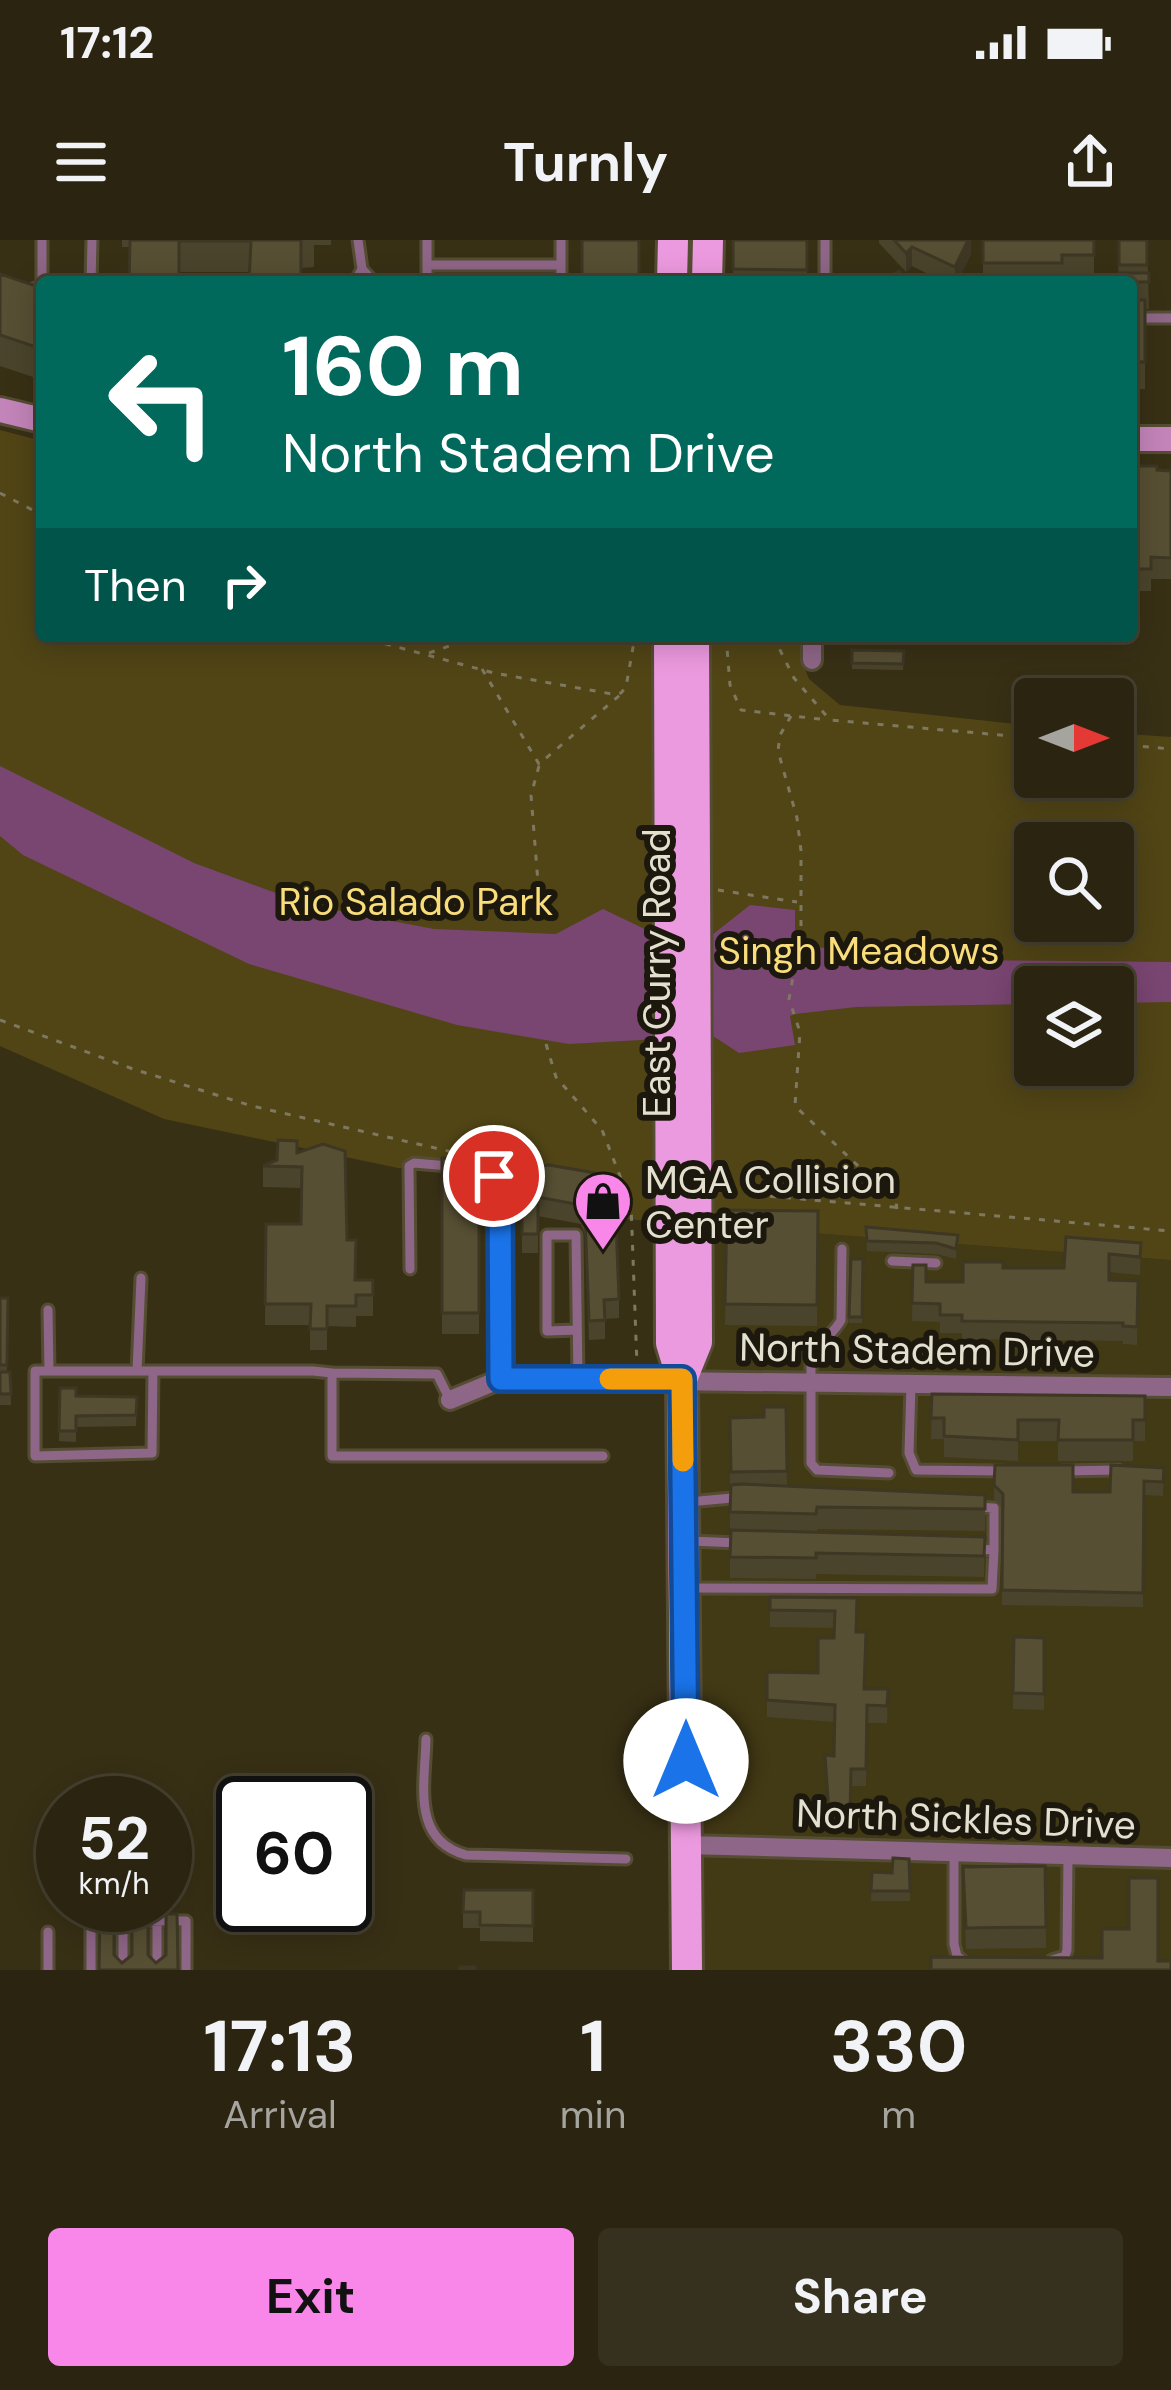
<!DOCTYPE html>
<html lang="en">
<head>
<meta charset="utf-8">
<style>
  body { margin:0; font-family:"DM Sans",sans-serif; background:#36301e; color:#f1f3f6; height:100vh; display:flex; flex-direction:column; font-size:45px; white-space:nowrap }
  * { box-sizing:border-box; margin:0 }
  p { font-size:39px; color:#a5a49f }
  .icon { flex:none; width:66px; height:66px; fill:none; stroke:currentColor; stroke-width:2; stroke-linecap:round; stroke-linejoin:round }
  .map { position:relative; height:1730px; overflow:hidden }
  .drawer { display:flex; flex-direction:column; background:#2a2410; flex:1 }
  .drawer>* { flex:none }
  .banner { position:absolute; left:36px; top:36px; width:1101px; height:366px; border-radius:12px; box-shadow:0 6px 30px #0003,0 0 0 3px #464130; background:#00695c; color:#fff; overflow:hidden }
  .needle { width:78px; rotate:90deg }
  .tools { position:absolute; left:1014px; top:438px; display:grid; gap:24px }
  .tools a { display:grid; place-items:center; width:120px; height:120px; border-radius:12px; background:#2a2410; box-shadow:0 6px 30px #0003,0 0 0 3px #464130; font-size:60px }
  .speed { position:absolute; left:36px; top:1536px; display:flex; gap:24px; font-size:60px; font-weight:700; text-align:center }
  .speed>* { display:grid; place-content:center; width:156px; height:156px; border-radius:50%; background:#2a2410; box-shadow:0 6px 30px #0003,0 0 0 3px #464130; line-height:1 }
  .speed small { font-size:30px; font-weight:400 }
  .speed .limit { border:6px solid #111; border-radius:18px; background:#fff; color:#111 }
  .pin { position:absolute; display:grid; place-items:center; width:102px; height:102px; color:#fff; margin:-51px; border:6px solid #fff; border-radius:50%; box-shadow:0 3px 12px #0007 }
  .me { position:absolute; width:132px; margin:-66px; rotate:0deg; stroke-linejoin:round; filter:drop-shadow(0 0 9px #0008) }
  .turn { display:flex; align-items:center; gap:42px; height:252px; padding:0 48px; font-size:54px }
  .turn .icon { width:156px; height:156px; stroke-width:2.5 }
  .turn b { display:block; font-size:84px; line-height:102px }
  .then { display:flex; align-items:center; height:114px; padding:0 48px; background:#0003; gap:24px; font-size:45px }
  .eta { display:flex; justify-content:space-evenly; align-items:center; height:204px; text-align:center }
  .eta b { font-size:72px; font-weight:700; line-height:84px }
  .button { display:flex; gap:24px; margin-top:auto; padding:24px 48px }
  .button a { flex:1; height:138px; border-radius:12px; background:#f987e9; color:#111; font-size:48px; font-weight:700; line-height:138px; text-align:center }
  .button a+a { background:#36301e; color:#f1f3f6 }
  .status { display:flex; justify-content:space-between; align-items:center; height:84px; padding:0 60px; background:#2a2410; direction:ltr }
  .status svg { height:33px; fill:currentColor }
  header { display:flex; justify-content:space-between; align-items:center; height:156px; padding:0 48px; background:#2a2410; font-size:54px; font-weight:700 }
  .map>svg:first-child { display:block }
  .built { fill:#423915 }
  .green { fill:#514516; fill-rule:evenodd }
  .water { fill:#794571 }
  .lines { fill:none; stroke-linecap:round; stroke-linejoin:round }
  .lane-casing { stroke:#544c33; stroke-width:15 }
  .street-casing { stroke:#544c33; stroke-width:24 }
  .secondary-casing { stroke:#544c33; stroke-width:30 }
  .primary-casing { stroke:#544c33; stroke-width:36 }
  .path { stroke:#7e7861; stroke-width:3; stroke-dasharray:6 9; stroke-linecap:butt }
  .lane { stroke:#8e6687; stroke-width:9 }
  .street { stroke:#8e6687; stroke-width:18 }
  .secondary { stroke:#c384b9; stroke-width:24 }
  .primary { stroke:#ec9adf; stroke-width:30 }
  .wall { fill:#4b442c }
  .shaded-wall { fill:#3d3724 }
  .building { fill:#574f33; stroke:#3d3724; stroke-width:3 }
  .route-casing { stroke:#114b97; stroke-width:30 }
  .route { stroke:#1a73e8; stroke-width:21 }
  .slow { stroke:#f59e0b; stroke-width:21 }
  .labels { text-anchor:middle; dominant-baseline:central; stroke-width:12; stroke-linejoin:round; paint-order:stroke }
  .park-label { font-size:39px; fill:#f8dd7a; stroke:#1c180d }
  .street-label { font-size:39px; fill:#e4e0d0; stroke:#1c180d }
  .poi-label { font-size:39px; fill:#e4e0d0; stroke:#1c180d; text-anchor:start }
</style>
</head>
<body>
<div class="status"><b>17:12</b><svg viewBox="0 0 49 12"><path d="M0 12V9h3v3zM5 12V6h3v6zM10 12V3h3v9zM15 12V0h3v12zM26 1h20v11H26zM47 4h2v5h-2z"/></svg></div>
<header><svg class="icon" aria-label="menu" viewBox="0 0 24 24"><path d="M4 6h16M4 12h16M4 18h16"/></svg>Turnly<svg class="icon" aria-label="share" viewBox="0 0 24 24"><path d="M12 15V3M7 8l5-5 5 5M5 13v7h14v-7"/></svg></header>
<div class="map">
<svg width="1171" height="1730" viewBox="0 0 1171 1730">
  <rect width="100%" height="100%" fill="#383015"/>
  <path class="built" d="M 684,983 L 1171,1020 L 1171,1730 L 702,1730 Z"/>
  <path class="green" d="M 0,190 L 42,201 L 42,396 L 801,396 L 802,422 L 809,439 L 840,465 L 1035,486 L 1035,537 L 1113,537 L 1113,493 L 1171,497 L 1171,1020 L 624,979 L 609,951 L 479,929 L 398,928 L 164,879 L 0,806 ZM 1035,603 L 1113,603 L 1113,681 L 1035,681 ZM 1035,747 L 1113,747 L 1113,825 L 1035,825 Z"/>
  <path class="water" d="M 0,526 L 194,623 L 309,665 L 434,689 L 556,694 L 603,669 L 655,694 L 712,695 L 750,665 L 795,670 L 795,705 L 950,720 L 1171,722 L 1171,762 L 1113,763 L 1113,747 L 1035,747 L 1035,764 L 856,767 L 795,774 L 790,776 L 795,805 L 739,813 L 713,796 L 569,804 L 457,785 L 249,724 L 23,615 L 0,596 Z"/>
  <g class="lines">
    <defs>
      <path id="lane" d="M 427,0 L 427,42
        M 825,0 L 825,42
        M 427,25 L 561,25
        M 362,29 L 374,42
        M 91,42 L 92,0
        M 355,42 L 362,29 L 358,0
        M 561,42 L 561,0
        M 35,48 L 42,49 L 42,0
        M 1131,78 L 1171,78
        M 472,930 L 493,936 L 500,942 L 501,1139
        M 842,1009 L 841,1080 C 833,1096 817,1101 811,1121 L 811,1223 L 817,1230 L 889,1233
        M 892,1021 L 936,1023
        M 410,1029 L 409,926 L 414,923 L 449,926
        M 48,1070 L 49,1131
        M 577,1090 L 547,1091 L 547,995 L 576,995 L 578,1139
        M 137,1131 L 141,1038
        M 153,1131 L 152,1213 L 35,1216 L 35,1131 L 313,1131 L 332,1133
        M 911,1144 L 909,1213 L 916,1230 L 1004,1231
        M 450,1160 L 437,1134 L 332,1133 L 332,1216 L 603,1216
        M 1062,1231 L 1118,1230
        M 688,1262 L 743,1257
        M 975,1267 L 994,1268 L 994,1310
        M 690,1301 L 739,1303
        M 687,1348 L 992,1349 L 994,1310 L 977,1309
        M 426,1499 C 425,1544 411,1600 466,1615 L 626,1619
        M 954,1612 L 954,1704 L 957,1716 L 963,1721
        M 1052,1720 L 1065,1716 L 1067,1710 L 1068,1615
        M 48,1730 L 48,1692
        M 91,1730 L 91,1680 L 186,1681 L 186,1730
        M 123,1730 L 123,1681
        M 157,1730 L 157,1681"/>
      <path id="street" d="M 812,396 L 812,420
        M 450,1160 L 501,1139 L 1171,1147
        M 686,1605 L 1171,1618"/>
      <path id="secondary" d="M 0,170 L 42,180
        M 1131,199 L 1171,199"/>
      <path id="primary" d="M 672,42 L 673,0
        M 707,42 L 708,0
        M 669,396 L 671,1103 L 682,1139 L 687,1730
        M 682,1139 L 697,1102 L 694,396"/>
    </defs>
    <use href="#lane" class="lane-casing"/>
    <use href="#street" class="street-casing"/>
    <use href="#secondary" class="secondary-casing"/>
    <use href="#primary" class="primary-casing"/>
    <path class="path" d="M 0,253 L 42,275
      M 356,396 L 494,433 L 612,454 L 621,453 L 626,447 L 635,396
      M 726,396 L 730,445 L 741,470 L 828,480
      M 773,396 L 794,438 L 830,480 L 1035,498
      M 429,413 L 478,396
      M 482,429 L 539,524 L 620,455
      M 791,476 L 780,495 L 778,511 L 797,578 L 801,611 L 801,693 L 789,759 L 800,792 L 795,866 L 896,962 L 897,969
      M 1113,504 L 1171,509
      M 539,526 L 531,555 L 539,655 L 543,670 L 556,684
      M 718,650 L 797,662
      M 0,780 L 133,829 L 252,866 L 470,916
      M 546,804 L 556,837 L 602,890 L 631,964 L 637,1126
      M 480,918 L 529,927
      M 598,939 L 625,946
      M 755,955 L 1171,991"/>
    <use href="#lane" class="lane"/>
    <use href="#street" class="street"/>
    <use href="#secondary" class="secondary"/>
    <use href="#primary" class="primary"/>
  </g>
  <path class="wall" d="M 122,0 L 331,0 L 331,5 L 314,5 L 314,27 L 249,32 L 179,32 L 130,7 L 122,7 Z
    M 733,0 L 807,0 L 807,42 L 733,42 Z
    M 879,0 L 971,0 L 971,14 L 957,42 L 944,42 L 912,26 L 906,32 L 879,3 Z
    M 983,0 L 1094,0 L 1094,42 L 983,42 Z
    M 1119,0 L 1147,0 L 1149,69 L 1145,69 L 1145,149 L 1131,149 L 1131,42 L 1118,42 Z
    M 0,34 L 42,48 L 42,140 L 0,126 Z
    M 1131,226 L 1171,231 L 1171,339 L 1151,339 L 1151,351 L 1134,351 L 1134,328 L 1131,328 Z
    M 1079,396 L 1098,396 L 1098,403 L 1079,403 Z
    M 852,410 L 904,411 L 903,430 L 852,429 Z
    M 297,913 L 347,1000 L 356,1040 L 373,1040 L 373,1076 L 356,1076 L 356,1087 L 327,1086 L 327,1110 L 310,1110 L 310,1085 L 265,1085 L 266,984 L 301,984 L 302,948 L 263,947 L 263,926 Z
    M 442,918 L 479,919 L 479,1094 L 442,1094 Z
    M 522,928 L 595,933 L 619,1059 L 619,1078 L 605,1079 L 605,1099 L 589,1100 L 585,995 L 581,984 L 538,976 L 538,1013 L 522,1013 Z
    M 727,970 L 818,971 L 817,1086 L 725,1085 Z
    M 866,987 L 958,995 L 956,1019 L 936,1014 L 867,1011 Z
    M 1141,1003 L 1140,1035 L 1109,1032 L 1109,1040 L 1138,1041 L 1137,1105 L 1123,1104 L 1123,1101 L 962,1099 L 962,1093 L 940,1093 L 940,1082 L 912,1081 L 913,1025 L 926,1042 L 963,1042 L 1003,1028 L 1064,1028 Z
    M 851,1019 L 863,1019 L 862,1083 L 849,1083 Z
    M 0,1058 L 8,1058 L 7,1132 L 10,1132 L 11,1165 L 0,1165 Z
    M 60,1148 L 76,1156 L 137,1157 L 136,1186 L 76,1187 L 76,1202 L 59,1201 Z
    M 932,1154 L 1145,1156 L 1145,1201 L 1133,1201 L 1133,1221 L 1058,1221 L 1058,1201 L 1018,1201 L 1018,1221 L 944,1217 L 944,1199 L 931,1199 Z
    M 786,1167 L 787,1246 L 985,1255 L 985,1291 L 817,1289 L 817,1292 L 985,1297 L 984,1337 L 816,1334 L 816,1339 L 730,1338 L 730,1178 L 764,1177 Z
    M 995,1225 L 1073,1252 L 1110,1252 L 1164,1228 L 1163,1256 L 1144,1255 L 1143,1367 L 1002,1365 L 1003,1268 L 994,1259 Z
    M 770,1357 L 857,1358 L 856,1392 L 865,1449 L 888,1449 L 887,1483 L 867,1483 L 866,1546 L 851,1546 L 850,1591 L 829,1591 L 825,1515 L 834,1516 L 835,1482 L 767,1477 L 767,1432 L 818,1433 L 834,1398 L 835,1388 L 770,1387 Z
    M 1014,1397 L 1044,1398 L 1044,1470 L 1013,1469 Z
    M 909,1619 L 910,1661 L 871,1661 L 872,1632 L 892,1633 Z
    M 1045,1626 L 1046,1708 L 966,1709 L 963,1627 Z
    M 533,1650 L 533,1702 L 480,1701 L 480,1688 L 463,1688 L 463,1672 Z"/>
  <path class="shaded-wall" d="M 968,0 L 971,0 L 971,14 L 957,42 L 955,42 L 955,27 Z
    M 912,7 L 912,26 L 906,32 L 906,13 Z"/>
  <path class="building" d="M 130,0 L 301,0 L 301,42 L 249,42 L 251,1 L 179,1 L 179,42 L 129,42 Z
    M 582,0 L 639,0 L 639,42 L 582,42 Z
    M 733,0 L 807,0 L 807,30 L 733,29 Z
    M 894,0 L 968,0 L 955,27 L 912,7 L 906,13 Z
    M 983,0 L 1094,0 L 1094,15 L 1062,15 L 1062,23 L 983,23 Z
    M 1119,0 L 1147,0 L 1147,25 L 1119,25 Z
    M 899,31 L 907,42 L 884,42 L 883,41 Z
    M 1119,33 L 1149,33 L 1149,42 L 1118,42 Z
    M 0,34 L 42,48 L 42,109 L 0,95 Z
    M 1131,60 L 1145,60 L 1145,122 L 1131,122 Z
    M 1131,226 L 1157,226 L 1157,230 L 1171,231 L 1171,318 L 1151,317 L 1151,329 L 1134,329 L 1135,306 L 1131,306 Z
    M 852,410 L 904,411 L 903,424 L 852,423 Z
    M 278,900 L 297,901 L 297,913 L 323,904 L 345,911 L 347,1000 L 356,1000 L 355,1040 L 373,1040 L 373,1055 L 356,1055 L 356,1066 L 327,1066 L 327,1089 L 310,1089 L 311,1064 L 265,1064 L 266,984 L 301,984 L 302,927 L 263,926 L 277,920 Z
    M 442,918 L 479,919 L 479,1073 L 442,1073 Z
    M 549,925 L 595,933 L 615,956 L 619,1059 L 604,1060 L 605,1080 L 589,1081 L 585,976 L 581,965 L 538,957 L 538,994 L 522,994 L 522,928 Z
    M 727,970 L 818,971 L 817,1065 L 725,1064 Z
    M 866,987 L 958,995 L 956,1009 L 936,1003 L 867,1001 Z
    M 1066,997 L 1141,1003 L 1140,1017 L 1109,1014 L 1109,1040 L 1138,1041 L 1137,1087 L 1123,1086 L 1123,1083 L 962,1081 L 962,1075 L 940,1075 L 940,1064 L 912,1063 L 913,1025 L 926,1025 L 926,1042 L 963,1042 L 963,1022 L 1003,1022 L 1003,1028 L 1064,1028 Z
    M 851,1019 L 863,1019 L 862,1077 L 849,1077 Z
    M 0,1058 L 8,1058 L 7,1125 L 0,1125 Z
    M 0,1132 L 10,1132 L 11,1154 L 0,1154 Z
    M 60,1148 L 76,1148 L 76,1156 L 137,1157 L 136,1175 L 76,1176 L 76,1191 L 59,1191 Z
    M 932,1154 L 1145,1156 L 1145,1180 L 1133,1180 L 1133,1200 L 1058,1200 L 1059,1180 L 1018,1180 L 1018,1200 L 944,1196 L 944,1178 L 931,1178 Z
    M 764,1167 L 786,1167 L 787,1231 L 731,1232 L 730,1178 L 764,1177 Z
    M 995,1225 L 1073,1225 L 1073,1252 L 1110,1252 L 1111,1225 L 1164,1228 L 1163,1242 L 1144,1241 L 1143,1353 L 1002,1350 L 1003,1254 L 994,1245 Z
    M 741,1244 L 985,1255 L 985,1269 L 817,1267 L 816,1274 L 730,1272 L 731,1245 Z
    M 731,1290 L 985,1297 L 984,1316 L 816,1313 L 816,1318 L 730,1317 Z
    M 770,1357 L 857,1358 L 856,1392 L 866,1392 L 864,1449 L 888,1449 L 887,1466 L 867,1465 L 866,1529 L 851,1529 L 850,1574 L 829,1573 L 825,1515 L 834,1516 L 835,1465 L 767,1460 L 767,1432 L 818,1433 L 818,1398 L 834,1398 L 835,1371 L 770,1370 Z
    M 1014,1397 L 1044,1398 L 1044,1454 L 1013,1453 Z
    M 893,1618 L 909,1619 L 910,1651 L 871,1651 L 872,1632 L 892,1633 Z
    M 1045,1626 L 1046,1687 L 966,1688 L 963,1627 Z
    M 1129,1638 L 1158,1638 L 1158,1721 L 1171,1721 L 1171,1730 L 931,1730 L 931,1717 L 1102,1718 L 1102,1689 L 1129,1689 Z
    M 464,1650 L 533,1650 L 533,1686 L 480,1685 L 480,1672 L 463,1672 Z
    M 100,1673 L 114,1673 L 114,1715 L 122,1723 L 132,1715 L 132,1673 L 148,1673 L 148,1715 L 156,1723 L 166,1715 L 166,1674 L 177,1674 L 178,1730 L 99,1730 Z
    M 460,1727 L 475,1727 L 475,1730 L 460,1730 Z"/>
  <g class="lines">
    <defs>
      <path id="route" d="M 494,936 L 500,942 L 501,1139 L 682,1139 L 686,1521"/>
    </defs>
    <use href="#route" class="route-casing"/>
    <use href="#route" class="route"/>
    <path class="slow" d="M 610,1139 L 682,1139 L 683,1221"/>
  </g>
  <defs>
    <symbol id="shop-pin" viewBox="-11 -11 22 30"><path d="M0 17L-7.5 6A9.5 9.5 0 1 1 7.5 6Z" fill="#f987e9" stroke="#1c180d"/><path d="M-5-2.5h2.3a2.7 3.5 0 0 1 5.4 0H5L5.5 6h-11ZM-1.5-2.5h3a1.5 2.3 0 0 0-3 0Z" fill="#111"/></symbol>
  </defs>
  <g fill-rule="evenodd">
    <use href="#shop-pin" x="570" y="928" width="66" height="90"/>
  </g>
  <g class="labels">
    <g class="park-label">
      <text x="416" y="661">Rio Salado Park</text>
      <text x="859" y="710">Singh Meadows</text>
    </g>
    <g class="street-label">
      <text transform="translate(656 733) rotate(-90)">East Curry Road</text>
      <text transform="translate(917 1110) rotate(1)">North Stadem Drive</text>
      <text transform="translate(966 1579) rotate(2)">North Sickles Drive</text>
    </g>
    <g class="poi-label">
      <text x="645" y="939">MGA Collision<tspan x="645" dy="45">Center</tspan></text>
    </g>
  </g>
</svg>
<div class="tools">
<a><svg class="needle" viewBox="-14 -14 28 28"><path d="M0-13l5 13h-10z" fill="#e53935"/><path d="M0 13l5-13h-10z" fill="#a5a49f"/></svg></a>
<a><svg class="icon" aria-label="search" viewBox="0 0 24 24"><circle cx="10" cy="10" r="6"/><path d="M15 15l6 6"/></svg></a>
<a><svg class="icon" aria-label="layers" viewBox="0 0 24 24"><path d="M12 4l9 5-9 5-9-5zM3 14l9 5 9-5"/></svg></a>
</div>
<div class="speed"><div>52<small>km/h</small></div><div class="limit">60</div></div>
<div class="pin" style="left:494px;top:936px;background:#d93025"><svg class="icon" aria-label="arrive" viewBox="0 0 24 24"><path d="M6 21V4h12l-3 4 3 4H6"/></svg></div>
<svg class="me" style="left:686px;top:1521px" viewBox="-20 -20 40 40"><circle r="19" fill="#fff"/><path d="M0-13L10 11 0 6-10 11z" fill="#1a73e8"/></svg>
<div class="banner">
<div class="turn"><svg class="icon" aria-label="left" viewBox="0 0 24 24"><path d="M17 20v-9H6M10 6l-5 5 5 5"/></svg><div><b>160 m</b>North Stadem Drive</div></div>
<div class="then">Then<svg class="icon" aria-label="right" viewBox="0 0 24 24"><path d="M7 20v-9h11M14 6l5 5-5 5"/></svg></div>
</div>
</div>
<section class="drawer">
<div class="eta">
<div><b>17:13</b><p>Arrival</p></div>
<div><b>1</b><p>min</p></div>
<div><b>330</b><p>m</p></div>
</div>
<div class="button"><a>Exit</a><a>Share</a></div>
</section>
</body>
</html>
